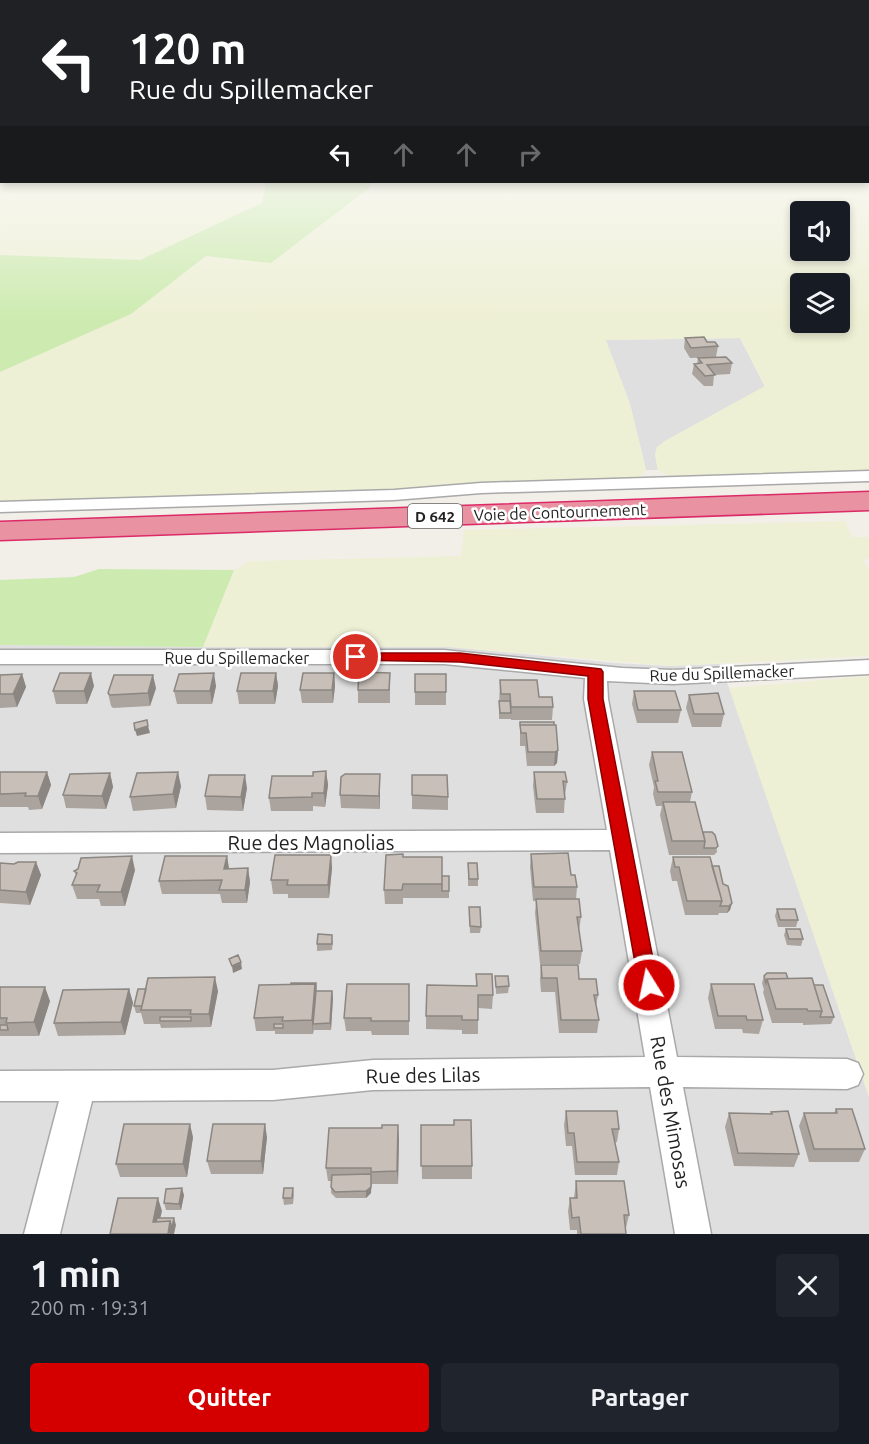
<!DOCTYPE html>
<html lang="fr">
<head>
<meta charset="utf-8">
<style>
  body { margin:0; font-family:Ubuntu,sans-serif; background:#20242c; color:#f1f3f6; height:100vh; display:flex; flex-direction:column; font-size:22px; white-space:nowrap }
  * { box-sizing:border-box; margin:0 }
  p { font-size:20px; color:#9ea1a6 }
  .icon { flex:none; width:33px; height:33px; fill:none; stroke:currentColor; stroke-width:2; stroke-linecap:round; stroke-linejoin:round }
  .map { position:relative; height:1234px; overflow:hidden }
  .sheet { display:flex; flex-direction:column; background:#171b24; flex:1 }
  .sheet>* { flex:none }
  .hud { position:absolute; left:0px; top:0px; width:870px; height:183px; box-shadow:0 3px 9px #0003; background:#202124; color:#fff; overflow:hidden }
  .tools { position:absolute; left:790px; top:201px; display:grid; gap:12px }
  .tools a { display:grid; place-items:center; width:60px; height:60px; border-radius:6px; background:#171b24; box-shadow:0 3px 9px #0003; font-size:30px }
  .pin { position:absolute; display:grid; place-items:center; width:51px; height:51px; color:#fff; margin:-26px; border:3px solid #fff; border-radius:50%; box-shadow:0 2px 6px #0007 }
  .me { position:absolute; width:66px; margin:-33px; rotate:350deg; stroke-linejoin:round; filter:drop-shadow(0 0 4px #0008) }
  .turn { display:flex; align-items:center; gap:21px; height:126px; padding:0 30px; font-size:27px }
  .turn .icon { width:78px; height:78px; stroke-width:2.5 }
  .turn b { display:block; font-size:42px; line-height:51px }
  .lanes { display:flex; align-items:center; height:57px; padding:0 30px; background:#0003; justify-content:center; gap:30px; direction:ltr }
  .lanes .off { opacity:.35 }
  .round { display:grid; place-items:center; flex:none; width:63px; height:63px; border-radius:6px; background:#20242c }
  .head { display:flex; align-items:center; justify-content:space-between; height:102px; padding:0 30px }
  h1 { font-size:36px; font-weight:700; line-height:45px }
  .action { display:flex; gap:12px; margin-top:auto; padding:12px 30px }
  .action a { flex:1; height:69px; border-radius:6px; background:#d40000; color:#fff; font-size:24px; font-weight:700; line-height:69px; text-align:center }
  .action a+a { background:#20242c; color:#f1f3f6 }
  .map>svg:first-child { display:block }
  .residential { fill:#e0dfdf }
  .farmland { fill:#eef0d5; fill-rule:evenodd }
  .grass { fill:#cdebb0 }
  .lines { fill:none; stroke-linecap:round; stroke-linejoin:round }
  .street-casing { stroke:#a9a9a9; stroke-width:3 }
  .highway-casing { stroke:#dc2a67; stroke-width:3 }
  .street { fill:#fff; fill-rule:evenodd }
  .highway { fill:#e892a2; fill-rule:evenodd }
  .wall { fill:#aba49e }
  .shaded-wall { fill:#8b8681 }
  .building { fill:#c7bfb8; stroke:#8b8681; stroke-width:1.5 }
  .route { fill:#d40000; stroke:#8a0000; stroke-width:1.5 }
  .labels { text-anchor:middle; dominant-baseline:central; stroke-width:5; stroke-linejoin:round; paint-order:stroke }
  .shield { fill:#fff; stroke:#646464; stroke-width:1.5 }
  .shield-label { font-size:15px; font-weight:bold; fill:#222 }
  .street-label { font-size:16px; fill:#222; stroke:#fff }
  .near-street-label { font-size:20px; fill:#222; stroke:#fff }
</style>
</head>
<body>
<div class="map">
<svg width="869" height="1234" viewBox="0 0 869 1234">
  <rect width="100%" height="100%" fill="#f2efe9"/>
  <path class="residential" d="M 740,338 L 765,387 L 665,441 L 655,454 L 658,470 L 646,470 L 630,404 L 605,340 Z
    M 0,645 L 450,647 L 615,663 L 670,666 L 719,664 L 736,704 L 869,1097 L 869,1234 L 0,1234 Z"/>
  <path class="farmland" d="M 869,159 L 869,473 L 673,478 L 658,470 L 655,454 L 657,447 L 665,441 L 765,386 L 740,338 L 606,340 L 630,404 L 646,470 L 641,476 L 630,479 L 361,491 L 0,502 L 0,372 L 131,314 L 206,256 L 271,263 L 368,189 L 374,182 L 868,182 ZM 801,212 L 840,212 L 840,250 L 801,250 ZM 801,284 L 840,284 L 840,322 L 801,322 Z
    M 1,179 L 2,182 L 266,182 L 263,203 L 140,260 L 0,255 Z
    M 845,521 L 852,537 L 869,537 L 869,559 L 863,559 L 869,572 L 869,656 L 670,666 L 450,647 L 203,647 L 234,570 L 250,561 L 461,556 L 464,530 Z
    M 869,676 L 869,1097 L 729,688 Z"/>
  <path class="grass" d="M 266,182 L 374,182 L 368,189 L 271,263 L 206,256 L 131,314 L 0,372 L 0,255 L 140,260 L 262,203 Z
    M 99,569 L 234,570 L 203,647 L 0,645 L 0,580 L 74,577 Z"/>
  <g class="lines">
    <defs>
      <path id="street" d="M 869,471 L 869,481 L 481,493 L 394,500 L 0,512 L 0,502 L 394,490 L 481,483 Z
        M 0,650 L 444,650 L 622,668 L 673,670 L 869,660 L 869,674 L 673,684 L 607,681 L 608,699 L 677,1057 L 847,1059 L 858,1063 L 863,1074 L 858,1085 L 847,1089 L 683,1087 L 711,1234 L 675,1234 L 650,1087 L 373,1090 L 273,1100 L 92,1101 L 60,1234 L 24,1234 L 59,1101 L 0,1101 L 0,1071 L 273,1070 L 373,1060 L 645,1057 L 610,850 L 0,853 L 0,833 L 607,830 L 584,699 L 585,678 L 444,664 L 0,664 Z"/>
      <path id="highway" d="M 869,492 L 869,510 L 0,540 L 0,522 Z"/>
    </defs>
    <use href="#street" class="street-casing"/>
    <use href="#highway" class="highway-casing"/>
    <use href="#street" class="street"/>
    <use href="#highway" class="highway"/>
  </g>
  <path class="wall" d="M 685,338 L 707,342 L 718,346 L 716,357 L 690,358 L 684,348 Z
    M 698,358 L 732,363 L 730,374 L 714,375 L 713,386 L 704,386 L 692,374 L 694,364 L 697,364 Z
    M 276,673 L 278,686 L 275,704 L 239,704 L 237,691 Z
    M 334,673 L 335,686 L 333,703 L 302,703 L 300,690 Z
    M 390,673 L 390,703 L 358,703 L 358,690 Z
    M 22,674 L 26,687 L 17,707 L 0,708 L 0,675 Z
    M 415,674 L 446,674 L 446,705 L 415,705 Z
    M 500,680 L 539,697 L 553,707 L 552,720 L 511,720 L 511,719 L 499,719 L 499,707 Z
    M 94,686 L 87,704 L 56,704 L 53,691 Z
    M 216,686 L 212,704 L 177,704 L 174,691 Z
    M 156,688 L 150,706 L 113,708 L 111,706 L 108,693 Z
    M 634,691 L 681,710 L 678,723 L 637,723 L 632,704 Z
    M 689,695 L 724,714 L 721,727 L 692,727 L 686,708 Z
    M 520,722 L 558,750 L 557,763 L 554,766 L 527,766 L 525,746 L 520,746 Z
    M 652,752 L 692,792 L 690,802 L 703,832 L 715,835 L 717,852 L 714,855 L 669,855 L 660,815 L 662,806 L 656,806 L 653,794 L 654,787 L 649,765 Z
    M 326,771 L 328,785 L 325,807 L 313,806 L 313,811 L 271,811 L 269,798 L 313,776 Z
    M 0,772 L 47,772 L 51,785 L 42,809 L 29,810 L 28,807 L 0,807 Z
    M 534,772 L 567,782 L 565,795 L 564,813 L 536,813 L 533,786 Z
    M 110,773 L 113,787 L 106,809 L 66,808 L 63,795 Z
    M 412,775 L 448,797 L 448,810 L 412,809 Z
    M 181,786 L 176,808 L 133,811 L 130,797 Z
    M 380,787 L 380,809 L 341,808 L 340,795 Z
    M 247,788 L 243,811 L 207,810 L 205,796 Z
    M 531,854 L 571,875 L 577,887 L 576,899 L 581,917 L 579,931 L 582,951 L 580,964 L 540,964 L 535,913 L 536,901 L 533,901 L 530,867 Z
    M 331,855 L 332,868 L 329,898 L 288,898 L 288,894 L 273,894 L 271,880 Z
    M 227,856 L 229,869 L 248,868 L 250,882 L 247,903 L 222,903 L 220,894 L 162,894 L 159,881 Z
    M 403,857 L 442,877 L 449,891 L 449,898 L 403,898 L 403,904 L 385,904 L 384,890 Z
    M 673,857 L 712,866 L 723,884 L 732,903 L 730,910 L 727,913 L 719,913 L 718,915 L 685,915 L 677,881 L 672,881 L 670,871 Z
    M 36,862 L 41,875 L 30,905 L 0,903 L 0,863 L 14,864 Z
    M 135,870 L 125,906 L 101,906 L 99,899 L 77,899 L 72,885 L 76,875 L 74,871 Z
    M 468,870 L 478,879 L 478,886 L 468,886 Z
    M 469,907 L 481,927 L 480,933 L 470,933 Z
    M 777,909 L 798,920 L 796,927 L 778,927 L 775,916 Z
    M 786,929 L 803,939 L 801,946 L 787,945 L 784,935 Z
    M 333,941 L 332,950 L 317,951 L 317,944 Z
    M 541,965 L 579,979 L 598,995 L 596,1006 L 599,1020 L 597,1033 L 559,1033 L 555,992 L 541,992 L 540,979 Z
    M 476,974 L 493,995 L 492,1009 L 478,1008 L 478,1034 L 462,1034 L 462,1030 L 426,1029 L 426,1016 L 476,986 Z
    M 495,976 L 509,986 L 508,993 L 496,994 Z
    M 764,976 L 788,979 L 814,985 L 834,1017 L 831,1024 L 803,1025 L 803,1023 L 772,1023 L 763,992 L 764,990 L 762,983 Z
    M 409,984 L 409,1035 L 372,1035 L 371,1031 L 346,1031 L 344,1018 Z
    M 711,984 L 763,1020 L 759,1034 L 743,1033 L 742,1029 L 715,1029 L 708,998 Z
    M 0,987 L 50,1001 L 39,1036 L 0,1036 Z
    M 129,989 L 133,1003 L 125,1035 L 58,1036 L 54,1023 Z
    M 218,991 L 211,1027 L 161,1028 L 160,1024 L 144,1024 L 141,1013 L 136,1013 L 134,1006 Z
    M 317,991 L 332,991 L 333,998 L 331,1030 L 314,1030 L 313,1034 L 275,1034 L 275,1031 L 256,1031 L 254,1018 Z
    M 836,1109 L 865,1149 L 859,1162 L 809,1162 L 799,1126 L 804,1113 L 834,1113 Z
    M 566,1111 L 619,1129 L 617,1142 L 615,1142 L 619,1162 L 617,1175 L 575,1175 L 572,1146 L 566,1146 L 564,1125 Z
    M 771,1112 L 799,1154 L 794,1167 L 734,1166 L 725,1127 L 729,1113 L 771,1114 Z
    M 421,1125 L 472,1166 L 472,1179 L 422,1179 Z
    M 193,1137 L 187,1177 L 120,1177 L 116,1164 Z
    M 267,1137 L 263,1174 L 211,1174 L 207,1161 Z
    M 399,1139 L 398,1184 L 372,1184 L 371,1193 L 366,1198 L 336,1198 L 331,1193 L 331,1181 L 328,1181 L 326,1168 Z
    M 576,1181 L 629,1215 L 626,1228 L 626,1234 L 577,1234 L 577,1230 L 570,1230 L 568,1211 L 570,1198 L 574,1198 Z
    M 293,1188 L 294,1195 L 293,1204 L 284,1205 L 283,1198 Z
    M 184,1195 L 181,1210 L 166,1210 L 164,1203 Z"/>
  <path class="shaded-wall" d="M 91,673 L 94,686 L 87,704 L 84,691 Z
    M 214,673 L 216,686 L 212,704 L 210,691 Z
    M 276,673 L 278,686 L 275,704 L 273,691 Z
    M 334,673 L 335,686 L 333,703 L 332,690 Z
    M 22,674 L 26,687 L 17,707 L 13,694 Z
    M 153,675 L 156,688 L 150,706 L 148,693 Z
    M 148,726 L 150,733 L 137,736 L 135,730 Z
    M 558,750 L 557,763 L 554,766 L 555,752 Z
    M 326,771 L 328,785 L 325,807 L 324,793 Z
    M 47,772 L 51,785 L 42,809 L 38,796 Z
    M 178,772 L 181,786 L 176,808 L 173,794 Z
    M 110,773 L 113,787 L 106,809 L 102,796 Z
    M 380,774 L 380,809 L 379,796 Z
    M 245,775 L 247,788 L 243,811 L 241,797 Z
    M 331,855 L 332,868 L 329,898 L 328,885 Z
    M 132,856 L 135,870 L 125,906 L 121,892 Z
    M 227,856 L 229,869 L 224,869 Z
    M 36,862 L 41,875 L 30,905 L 26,892 Z
    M 248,868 L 250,882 L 247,903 L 245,890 Z
    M 732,903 L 730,910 L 727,913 L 729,906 Z
    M 241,962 L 242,969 L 233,973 L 232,966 Z
    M 215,977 L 218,991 L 211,1027 L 209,1014 Z
    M 315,984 L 316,998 L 313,1024 L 313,1034 L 312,1020 Z
    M 45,987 L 50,1001 L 39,1036 L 34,1022 Z
    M 129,989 L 133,1003 L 125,1035 L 121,1022 Z
    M 332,991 L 333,998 L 331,1030 L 330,1023 Z
    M 190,1124 L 193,1137 L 187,1177 L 183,1164 Z
    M 265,1124 L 267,1137 L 263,1174 L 261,1161 Z
    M 398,1125 L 399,1139 L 398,1184 L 397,1171 Z
    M 371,1178 L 371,1193 L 366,1198 L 366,1191 Z
    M 182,1188 L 184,1195 L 181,1210 L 179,1204 Z
    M 158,1198 L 162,1211 L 158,1228 L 153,1222 Z
    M 174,1218 L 176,1225 L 174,1234 L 168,1234 L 170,1221 Z"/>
  <path class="building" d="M 704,337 L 707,342 L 715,342 L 718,346 L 691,348 L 685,338 Z
    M 726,357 L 732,363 L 707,365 L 715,375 L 705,376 L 694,364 L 702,363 L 698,358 Z
    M 359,672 L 390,673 L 389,690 L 358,690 Z
    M 60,673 L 91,673 L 84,691 L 53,691 Z
    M 214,673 L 210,691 L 174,691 L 179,674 Z
    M 241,673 L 276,673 L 273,691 L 237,691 Z
    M 303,673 L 334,673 L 332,690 L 300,690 Z
    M 22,674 L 13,694 L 0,694 L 0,675 Z
    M 415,674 L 446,674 L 446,692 L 415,692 Z
    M 114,675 L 153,675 L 148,693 L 110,695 L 108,693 Z
    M 500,680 L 537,680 L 539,697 L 552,697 L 553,707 L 511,707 L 510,694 L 501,694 Z
    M 634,691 L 675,691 L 681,710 L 638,710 Z
    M 718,693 L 724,714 L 694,714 L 689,695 Z
    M 499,701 L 510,701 L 511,713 L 500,713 Z
    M 147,720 L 148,726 L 135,730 L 134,723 Z
    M 520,722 L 554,722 L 554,725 L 520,725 Z
    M 520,725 L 556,725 L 558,750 L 555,752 L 528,752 L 526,733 L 521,733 Z
    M 652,752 L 682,752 L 692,792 L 658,792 L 655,781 L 658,781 Z
    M 326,771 L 324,793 L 312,793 L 312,797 L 269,798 L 272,776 L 313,776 L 313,772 Z
    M 0,772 L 47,772 L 38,796 L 25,796 L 26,793 L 0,794 Z
    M 178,772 L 173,794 L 130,797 L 137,773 Z
    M 534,772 L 565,772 L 567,782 L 563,781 L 565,799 L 537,799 Z
    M 110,773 L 102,796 L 63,795 L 70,774 Z
    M 345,774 L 380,774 L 379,796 L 340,795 L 341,777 Z
    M 209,775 L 245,775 L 241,797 L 205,796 Z
    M 412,775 L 447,775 L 448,797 L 412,795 Z
    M 663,802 L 695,802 L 705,841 L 672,841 Z
    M 703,832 L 712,832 L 715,835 L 718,846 L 716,848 L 704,848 L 705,841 Z
    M 568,853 L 571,875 L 575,875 L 577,887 L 534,887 L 531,854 Z
    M 403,854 L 403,857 L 442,857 L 442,884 L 403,884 L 402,890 L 384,890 L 386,855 Z
    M 275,855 L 331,855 L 328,885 L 287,885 L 288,880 L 271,880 Z
    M 132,856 L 121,892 L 97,892 L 100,885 L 72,885 L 77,873 L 74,871 L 78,869 L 81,858 Z
    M 165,856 L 227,856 L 224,869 L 248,868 L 245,890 L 219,890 L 222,880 L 159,881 Z
    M 673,857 L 710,857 L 722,901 L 687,901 L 679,867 L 675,867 Z
    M 18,862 L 36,862 L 26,892 L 0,890 L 0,863 L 14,864 Z
    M 468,863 L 477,863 L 478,879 L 469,879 Z
    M 712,866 L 719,866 L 723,884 L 728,886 L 732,903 L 729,906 L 720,906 L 722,901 Z
    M 442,876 L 449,876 L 449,891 L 442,891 Z
    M 536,899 L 579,899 L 581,917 L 577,917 L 582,951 L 541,951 Z
    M 469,907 L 480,907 L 481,927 L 470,926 Z
    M 777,909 L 795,909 L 798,920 L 780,920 Z
    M 786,929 L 800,929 L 803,939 L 789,939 Z
    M 318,934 L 332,935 L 332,944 L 317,944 Z
    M 238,955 L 241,962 L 232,966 L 229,959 Z
    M 541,965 L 578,965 L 579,979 L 596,979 L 598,995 L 594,995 L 599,1020 L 561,1020 L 557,978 L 542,978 Z
    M 767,973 L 786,973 L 788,979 L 767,979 L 766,983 L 764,976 Z
    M 476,974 L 492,974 L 493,995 L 478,995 L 478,1020 L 462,1020 L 462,1016 L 426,1016 L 427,985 L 477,986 Z
    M 495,976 L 508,976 L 509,986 L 496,987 Z
    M 215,977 L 209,1014 L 190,1014 L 191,1010 L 141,1010 L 148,978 Z
    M 812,978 L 822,1011 L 808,1011 L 807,1009 L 776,1009 L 767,979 Z
    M 291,983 L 316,983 L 316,991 L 315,984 L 291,984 Z
    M 315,984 L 312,1020 L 282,1021 L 283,1017 L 254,1018 L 259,985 Z
    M 347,984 L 409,984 L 409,1021 L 371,1021 L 371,1018 L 344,1018 Z
    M 711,984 L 754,984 L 763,1020 L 747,1020 L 746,1016 L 718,1016 Z
    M 814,985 L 823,985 L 834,1017 L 820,1017 L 822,1011 Z
    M 0,987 L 45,987 L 34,1022 L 6,1023 L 7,1018 L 0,1018 Z
    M 129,989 L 121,1022 L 54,1023 L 63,990 Z
    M 138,989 L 146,989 L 142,1006 L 134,1006 Z
    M 316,991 L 332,991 L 330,1023 L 313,1024 Z
    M 160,1017 L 191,1017 L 191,1021 L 160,1021 Z
    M 274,1024 L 283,1024 L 283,1028 L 274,1028 Z
    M 0,1025 L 7,1025 L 8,1030 L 0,1030 Z
    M 836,1109 L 852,1109 L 865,1149 L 814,1149 L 804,1113 L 837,1113 Z
    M 566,1111 L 617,1111 L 619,1129 L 612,1129 L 619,1162 L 577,1162 L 574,1133 L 568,1133 Z
    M 788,1111 L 799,1154 L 738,1153 L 729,1113 L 772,1114 L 771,1112 Z
    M 454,1120 L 471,1120 L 472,1166 L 421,1166 L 421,1125 L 454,1125 Z
    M 124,1124 L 190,1124 L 183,1164 L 116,1164 Z
    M 213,1124 L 265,1124 L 261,1161 L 207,1161 Z
    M 382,1125 L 398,1125 L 397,1171 L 371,1172 L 371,1168 L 326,1168 L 329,1128 L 382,1128 Z
    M 371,1174 L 371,1187 L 366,1191 L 335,1192 L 331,1187 L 332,1175 Z
    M 576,1181 L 624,1181 L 629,1215 L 624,1215 L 626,1234 L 581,1234 L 579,1217 L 572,1218 L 570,1198 L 577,1198 Z
    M 182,1188 L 179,1204 L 164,1203 L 166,1189 Z
    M 284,1188 L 293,1188 L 292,1198 L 283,1198 Z
    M 118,1198 L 158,1198 L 153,1222 L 170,1221 L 168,1234 L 110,1234 Z
    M 157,1218 L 174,1218 L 172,1228 L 170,1221 L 156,1222 Z"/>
  <linearGradient id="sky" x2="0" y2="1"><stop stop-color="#8fc0e4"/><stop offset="0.46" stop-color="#f9f8f5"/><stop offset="1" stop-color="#f9f8f5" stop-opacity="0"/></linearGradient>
  <rect width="869" height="320" fill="url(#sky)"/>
  <path class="route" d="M 356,653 L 460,653 L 601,669 L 603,672 L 603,699 L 658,985 L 656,991 L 649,994 L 642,991 L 639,985 L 588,699 L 588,676 L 460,662 L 351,660 L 349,657 Z"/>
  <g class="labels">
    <rect class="shield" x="408" y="504" width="54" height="24" rx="4.5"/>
    <g class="shield-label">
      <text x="435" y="516">D 642</text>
    </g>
    <g class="street-label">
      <text transform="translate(560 512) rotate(-2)">Voie de Contournement</text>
      <text x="237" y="658">Rue du Spillemacker</text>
      <text transform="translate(722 673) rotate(-2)">Rue du Spillemacker</text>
    </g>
    <g class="near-street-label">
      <text x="311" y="842">Rue des Magnolias</text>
      <text transform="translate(423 1075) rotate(-1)">Rue des Lilas</text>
      <text transform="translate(671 1112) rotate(80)">Rue des Mimosas</text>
    </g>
  </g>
</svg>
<div class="tools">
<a><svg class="icon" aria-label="sound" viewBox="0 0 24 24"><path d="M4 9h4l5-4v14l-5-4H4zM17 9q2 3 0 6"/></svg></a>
<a><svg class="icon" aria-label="layers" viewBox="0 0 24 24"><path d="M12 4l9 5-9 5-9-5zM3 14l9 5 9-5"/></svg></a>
</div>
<div class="pin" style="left:356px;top:657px;background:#d93025"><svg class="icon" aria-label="arrive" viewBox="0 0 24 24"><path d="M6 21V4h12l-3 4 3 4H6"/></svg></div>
<svg class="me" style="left:649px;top:985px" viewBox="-20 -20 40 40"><circle r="17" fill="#d40000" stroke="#fff" stroke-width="3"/><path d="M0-11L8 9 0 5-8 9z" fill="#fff"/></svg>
<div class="hud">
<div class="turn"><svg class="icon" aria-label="left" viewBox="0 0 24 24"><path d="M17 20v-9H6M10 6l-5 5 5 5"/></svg><div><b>120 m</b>Rue du Spillemacker</div></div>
<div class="lanes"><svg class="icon" aria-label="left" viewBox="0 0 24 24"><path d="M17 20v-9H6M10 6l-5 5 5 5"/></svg><svg class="icon off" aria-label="ahead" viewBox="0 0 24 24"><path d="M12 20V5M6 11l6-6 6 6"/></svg><svg class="icon off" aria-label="ahead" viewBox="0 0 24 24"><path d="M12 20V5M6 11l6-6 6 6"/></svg><svg class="icon off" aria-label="right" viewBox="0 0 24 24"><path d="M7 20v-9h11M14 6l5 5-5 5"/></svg></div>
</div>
</div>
<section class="sheet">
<div class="head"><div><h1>1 min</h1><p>200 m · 19:31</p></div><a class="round"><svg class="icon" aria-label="close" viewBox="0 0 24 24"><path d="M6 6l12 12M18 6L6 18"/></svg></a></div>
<div class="action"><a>Quitter</a><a>Partager</a></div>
</section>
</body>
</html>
